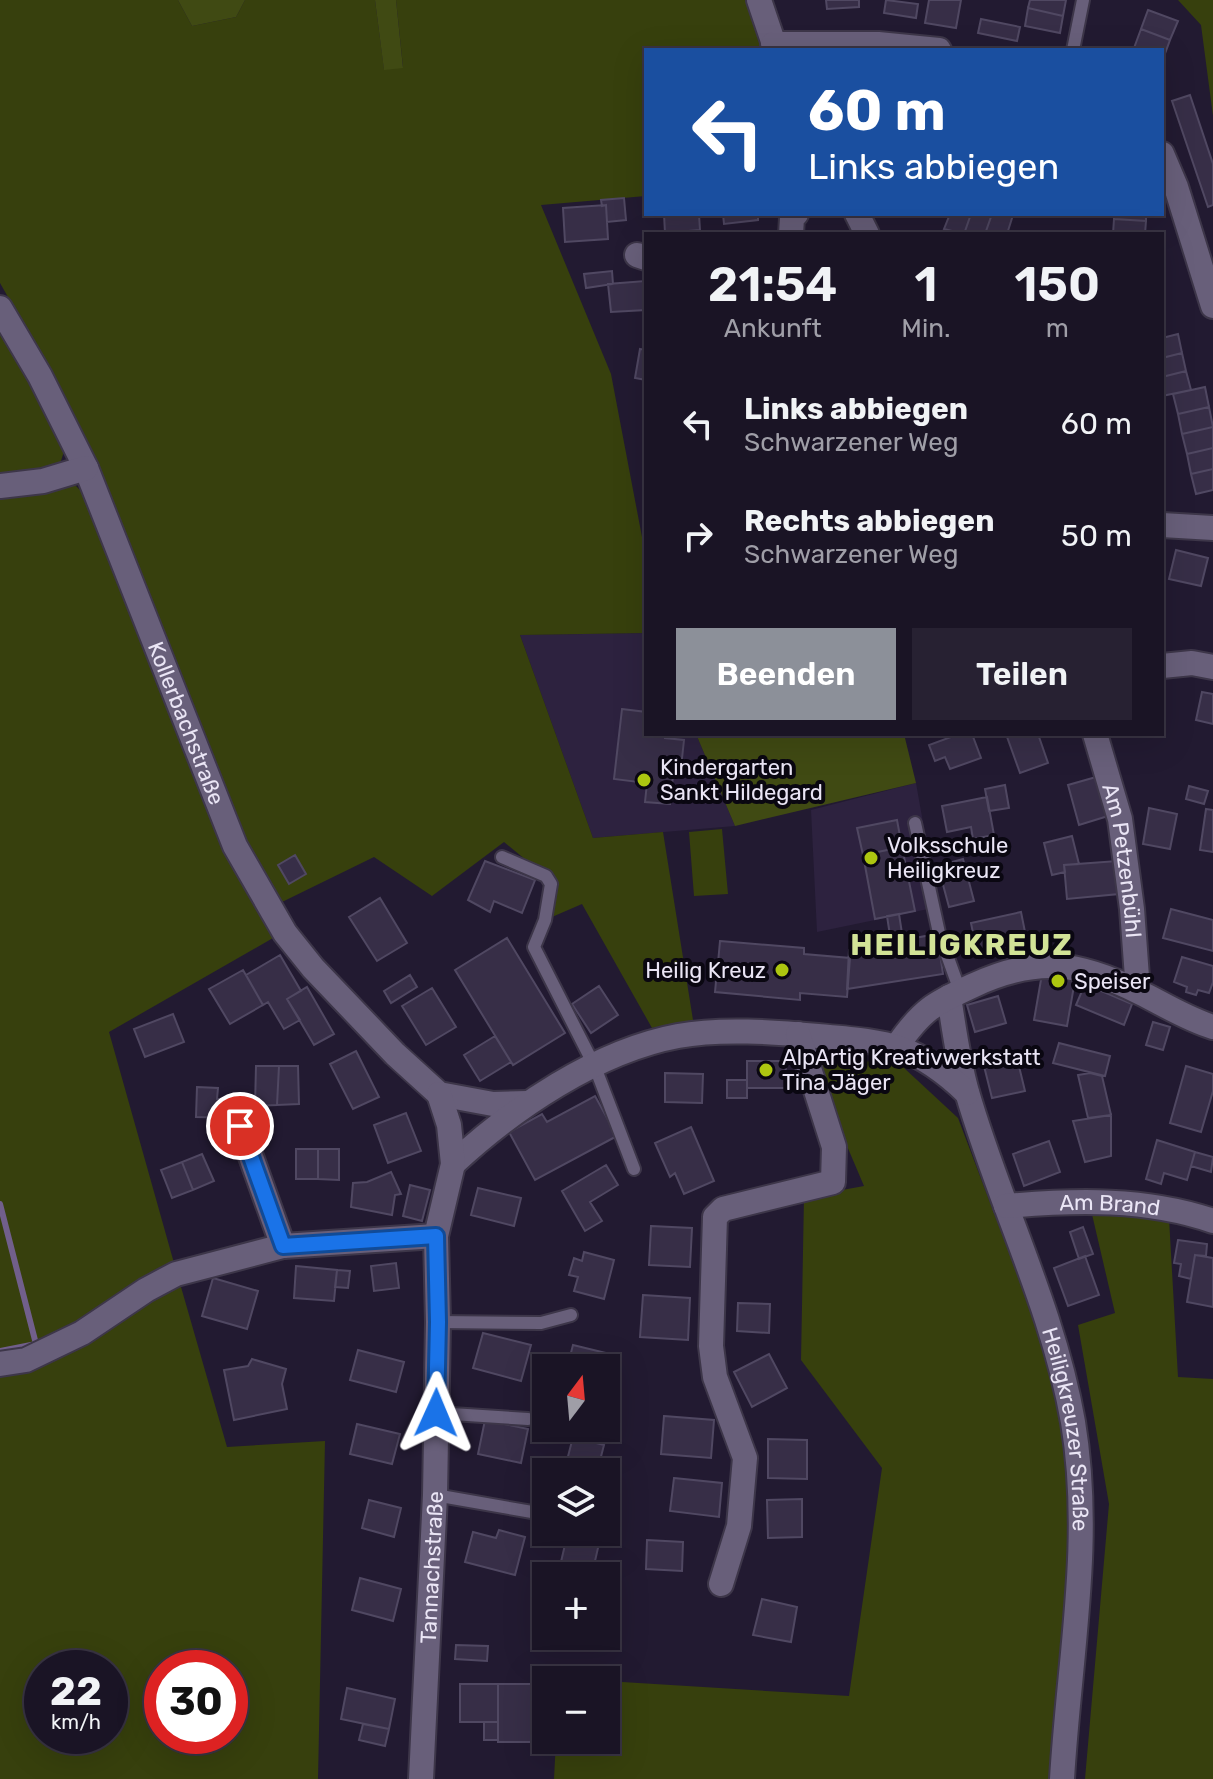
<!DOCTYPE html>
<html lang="de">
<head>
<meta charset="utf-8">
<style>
  body { margin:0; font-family:Rubik,sans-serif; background:#272132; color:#f1f3f6; height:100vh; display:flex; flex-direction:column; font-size:30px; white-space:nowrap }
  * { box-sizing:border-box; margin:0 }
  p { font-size:26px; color:#9f9ea7 }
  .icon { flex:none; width:44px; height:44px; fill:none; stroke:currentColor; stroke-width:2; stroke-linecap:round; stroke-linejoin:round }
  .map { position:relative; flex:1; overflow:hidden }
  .drawer { position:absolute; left:644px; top:232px; width:520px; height:504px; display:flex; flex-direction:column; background:#1a1425; border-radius:0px; box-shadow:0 8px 32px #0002,0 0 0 2px #383342 }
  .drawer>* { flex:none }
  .top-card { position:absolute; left:644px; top:48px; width:520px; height:168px; border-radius:0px; box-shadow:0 8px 32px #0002,0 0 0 2px #383342; background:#1a4fa0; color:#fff; overflow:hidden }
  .needle { width:52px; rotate:16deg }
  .fabs { position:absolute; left:532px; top:1354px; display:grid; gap:16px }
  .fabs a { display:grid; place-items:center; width:88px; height:88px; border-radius:0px; background:#1a1425; box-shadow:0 8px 32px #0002,0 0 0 2px #383342; font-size:40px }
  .speed { position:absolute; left:24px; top:1650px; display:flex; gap:16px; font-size:40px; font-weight:700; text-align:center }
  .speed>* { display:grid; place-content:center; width:104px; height:104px; border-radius:50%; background:#1a1425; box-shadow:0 8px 32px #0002,0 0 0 2px #383342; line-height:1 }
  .speed small { font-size:20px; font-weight:400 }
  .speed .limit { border:12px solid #d22; background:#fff; color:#111 }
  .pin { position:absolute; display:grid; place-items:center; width:68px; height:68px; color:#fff; margin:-34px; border:4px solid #fff; border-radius:50%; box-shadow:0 2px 8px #0007 }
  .me { position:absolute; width:88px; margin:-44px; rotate:1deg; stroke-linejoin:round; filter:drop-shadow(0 0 6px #0008) }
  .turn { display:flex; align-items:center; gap:28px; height:168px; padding:0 32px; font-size:36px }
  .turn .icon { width:104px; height:104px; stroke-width:2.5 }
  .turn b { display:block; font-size:56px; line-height:68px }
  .eta { display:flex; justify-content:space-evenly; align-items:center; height:136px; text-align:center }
  .eta b { font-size:48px; font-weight:600; line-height:56px }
  .cta { display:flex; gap:16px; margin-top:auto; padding:16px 32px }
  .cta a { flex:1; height:92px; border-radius:0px; background:#8c9099; color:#fff; font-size:32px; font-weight:600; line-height:92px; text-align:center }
  .cta a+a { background:#272132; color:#f1f3f6 }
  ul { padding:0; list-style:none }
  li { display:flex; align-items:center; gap:24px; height:112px; padding:0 32px }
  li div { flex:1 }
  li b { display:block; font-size:30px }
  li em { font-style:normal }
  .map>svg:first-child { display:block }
  .built { fill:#2d223f }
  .green { fill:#37400d; fill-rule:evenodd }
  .forest { fill:#404a13 }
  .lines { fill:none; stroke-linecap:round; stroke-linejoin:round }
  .stream { stroke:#715f8b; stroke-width:6 }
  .building { fill:#372e47; stroke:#504862; stroke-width:2 }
  .lane-casing { stroke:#3d3649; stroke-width:16 }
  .street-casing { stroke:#3d3649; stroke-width:28 }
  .lane { stroke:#685f7a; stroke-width:12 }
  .street { stroke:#685f7a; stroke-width:24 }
  .route-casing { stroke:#114b97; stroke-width:20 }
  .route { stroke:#1a73e8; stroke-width:14 }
  .poi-dot { fill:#adc610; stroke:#0a0711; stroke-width:3 }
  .labels { text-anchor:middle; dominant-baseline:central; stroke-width:8; stroke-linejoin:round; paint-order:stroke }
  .street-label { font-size:22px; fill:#eae5f5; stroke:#0a0711 }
  .poi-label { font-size:22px; fill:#eae5f5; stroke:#0a0711; text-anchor:start }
  .district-label { font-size:30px; font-weight:bold; letter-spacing:2px; fill:#d2e397; stroke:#0a0711 }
</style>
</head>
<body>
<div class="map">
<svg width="1213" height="1779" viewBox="0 0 1213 1779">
  <rect width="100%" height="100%" fill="#221a31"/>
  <path class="built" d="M 646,633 L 646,734 L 696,734 L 735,826 L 593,838 L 520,635 Z
    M 916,783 L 938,907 L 817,932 L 811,810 Z"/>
  <path class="green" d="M 0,0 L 178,0 L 192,26 L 236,17 L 245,0 L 375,0 L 384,69 L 403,67 L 396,0 L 750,0 L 771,50 L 646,50 L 646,196 L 541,205 L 611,374 L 646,558 L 646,633 L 520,635 L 593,838 L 663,832 L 693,1020 L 652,1028 L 582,904 L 545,920 L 555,884 L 504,842 L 432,896 L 374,857 L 280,903 L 243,839 L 50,371 L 0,283 Z
    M 1178,0 L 1213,0 L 1213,116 L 1201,25 Z
    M 0,327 L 66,445 L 60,464 L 32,474 L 0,478 Z
    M 75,485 L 86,496 L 230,851 L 273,938 L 109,1032 L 174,1263 C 120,1299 65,1345 0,1355 L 0,495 Z
    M 722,829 L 728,894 L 694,896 L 689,832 Z
    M 876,1061 L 903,1067 L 958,1118 L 1052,1366 L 1069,1484 L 1070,1541 L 1067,1618 L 1055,1705 L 1051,1779 L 554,1779 L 556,1740 L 606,1740 L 606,1681 L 849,1696 L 882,1468 L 801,1360 L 804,1197 L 864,1186 L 847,1146 L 822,1064 Z
    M 1091,1210 L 1169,1218 L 1178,1377 L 1213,1379 L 1213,1779 L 1085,1779 L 1109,1504 L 1078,1325 L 1115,1313 Z
    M 179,1280 L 227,1447 L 325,1441 L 318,1779 L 0,1779 L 0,1373 L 43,1366 ZM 42,1668 L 110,1668 L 110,1736 L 42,1736 ZM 162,1668 L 230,1668 L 230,1736 L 162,1736 Z"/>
  <path class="forest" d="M 178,0 L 245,0 L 236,17 L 192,26 Z
    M 375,0 L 396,0 L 403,68 L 384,70 Z
    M 696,734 L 904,734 L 916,783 L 735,826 Z"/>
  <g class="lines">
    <path class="stream" d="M 0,1204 L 36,1344 L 0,1351"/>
  </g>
  <path class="building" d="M 826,0 L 859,0 L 859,7 L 827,9 Z
    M 886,0 L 918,4 L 916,18 L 884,13 Z
    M 929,0 L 961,0 L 956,28 L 925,23 Z
    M 1030,0 L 1066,0 L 1063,16 L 1028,8 Z
    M 1028,8 L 1063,16 L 1060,33 L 1025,26 Z
    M 1148,10 L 1178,21 L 1170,40 L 1141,29 Z
    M 981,19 L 1020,27 L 1017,41 L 978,33 Z
    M 1141,29 L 1170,40 L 1163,59 L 1162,50 L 1134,48 Z
    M 1190,95 L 1213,164 L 1213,205 L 1208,207 L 1172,101 Z
    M 624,198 L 626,220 L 607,222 L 606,205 L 602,206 L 601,200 Z
    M 606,205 L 608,239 L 565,242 L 563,208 Z
    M 664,214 L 699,214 L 700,230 L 665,233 Z
    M 723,214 L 758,214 L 758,220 L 724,224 Z
    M 950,214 L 971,214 L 964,234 L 944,229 Z
    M 971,214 L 992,214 L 985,234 L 964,234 Z
    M 992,214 L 1013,215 L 1007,234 L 985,234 Z
    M 1114,214 L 1146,214 L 1146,221 L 1114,219 Z
    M 1114,219 L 1146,221 L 1145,234 L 1113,234 Z
    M 612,271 L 613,284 L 586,288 L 584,274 Z
    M 645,281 L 646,310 L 611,312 L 608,284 Z
    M 1178,334 L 1182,353 L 1162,358 L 1162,338 Z
    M 640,349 L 646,350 L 646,380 L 635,378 Z
    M 1182,353 L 1186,371 L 1162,377 L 1162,358 Z
    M 1186,371 L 1191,390 L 1162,396 L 1162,377 Z
    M 1205,387 L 1209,407 L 1178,414 L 1173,394 Z
    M 1209,407 L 1213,427 L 1182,434 L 1178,414 Z
    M 1213,427 L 1213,448 L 1187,454 L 1182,434 Z
    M 1213,448 L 1213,469 L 1191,474 L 1187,454 Z
    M 1213,469 L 1213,490 L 1196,494 L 1191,474 Z
    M 1176,550 L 1208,558 L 1201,586 L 1169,579 Z
    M 1202,692 L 1213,694 L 1213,724 L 1196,720 Z
    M 622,709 L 646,712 L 646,734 L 665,734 L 665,738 L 684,740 L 680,777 L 673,776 L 670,804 L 645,802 L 647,783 L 614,779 Z
    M 959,734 L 972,734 L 981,758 L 950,769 L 945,757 L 935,761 L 929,745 Z
    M 1006,734 L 1038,734 L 1048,763 L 1020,773 Z
    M 1096,777 L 1108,816 L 1079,825 L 1068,785 Z
    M 1005,785 L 1009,808 L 989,811 L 985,789 Z
    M 1189,786 L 1208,791 L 1204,804 L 1186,799 Z
    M 987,797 L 994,835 L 973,839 L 971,827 L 947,832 L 942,806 Z
    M 1149,808 L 1177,814 L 1170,849 L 1143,844 Z
    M 1206,809 L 1213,810 L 1213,852 L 1200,850 Z
    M 897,820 L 902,847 L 863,855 L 857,828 Z
    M 1072,836 L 1079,864 L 1064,865 L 1065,872 L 1052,875 L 1044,843 Z
    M 902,847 L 915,911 L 875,919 L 863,855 Z
    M 295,855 L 306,874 L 289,884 L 278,865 Z
    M 963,859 L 974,901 L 949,907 L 938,866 Z
    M 485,861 L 535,880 L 522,913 L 494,901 L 490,912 L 468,900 Z
    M 1117,861 L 1119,894 L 1067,899 L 1064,865 Z
    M 380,898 L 407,943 L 377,961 L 349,917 Z
    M 1171,909 L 1213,920 L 1213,951 L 1163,938 Z
    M 1021,912 L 1028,947 L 978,958 L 971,923 Z
    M 899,914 L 903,940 L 937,934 L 943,974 L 847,989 L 849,950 L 891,942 L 887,916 Z
    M 507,938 L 565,1033 L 513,1065 L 455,970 Z
    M 720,941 L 804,948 L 804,954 L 850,958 L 847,997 L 800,993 L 800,1000 L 715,992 L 717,971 L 714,970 L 714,962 L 718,963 Z
    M 280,955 L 301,991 L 287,999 L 300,1020 L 284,1029 L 268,1002 L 263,1005 L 246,975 Z
    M 1182,957 L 1213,966 L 1213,982 L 1209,993 L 1198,990 L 1196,995 L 1186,992 L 1187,987 L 1174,982 Z
    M 243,970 L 263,1005 L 230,1024 L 209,989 Z
    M 1042,974 L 1075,980 L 1067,1026 L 1034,1020 Z
    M 410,975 L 417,987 L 391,1003 L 384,991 Z
    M 1085,984 L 1132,1004 L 1124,1025 L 1076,1005 Z
    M 599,986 L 618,1015 L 591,1033 L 572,1004 Z
    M 307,987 L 334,1034 L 314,1045 L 287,999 Z
    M 432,988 L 456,1027 L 426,1045 L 402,1006 Z
    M 998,996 L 1006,1023 L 975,1032 L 967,1005 Z
    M 173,1014 L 184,1042 L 145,1057 L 134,1029 Z
    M 1153,1022 L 1170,1027 L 1163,1050 L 1146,1045 Z
    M 495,1036 L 511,1062 L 480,1081 L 464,1055 Z
    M 1059,1043 L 1110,1056 L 1105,1076 L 1053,1063 Z
    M 356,1051 L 379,1097 L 353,1109 L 330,1064 Z
    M 1016,1054 L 1025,1091 L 992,1098 L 983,1062 Z
    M 747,1061 L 786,1061 L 785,1088 L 747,1088 Z
    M 256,1066 L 279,1066 L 277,1105 L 255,1106 Z
    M 279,1066 L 298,1066 L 299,1104 L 277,1105 Z
    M 1186,1066 L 1213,1074 L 1213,1091 L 1201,1132 L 1170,1123 Z
    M 665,1073 L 703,1074 L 702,1103 L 665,1102 Z
    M 1090,1073 L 1102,1076 L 1111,1115 L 1088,1118 L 1078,1075 Z
    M 727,1080 L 747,1080 L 747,1098 L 727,1098 Z
    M 197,1087 L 218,1088 L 217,1099 L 239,1099 L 238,1118 L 196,1117 Z
    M 595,1096 L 617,1136 L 535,1180 L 509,1132 L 542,1114 L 547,1122 Z
    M 406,1113 L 421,1151 L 388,1163 L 374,1125 Z
    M 1111,1115 L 1111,1156 L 1085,1162 L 1073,1121 Z
    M 691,1127 L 714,1181 L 684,1194 L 675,1173 L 670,1177 L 655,1143 Z
    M 1157,1140 L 1195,1152 L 1187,1180 L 1164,1173 L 1161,1184 L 1146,1179 Z
    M 1049,1141 L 1060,1172 L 1024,1186 L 1013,1154 Z
    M 296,1149 L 318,1149 L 318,1179 L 296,1179 Z
    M 318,1149 L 339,1149 L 339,1180 L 318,1179 Z
    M 1195,1152 L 1213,1157 L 1211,1172 L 1191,1166 Z
    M 202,1154 L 214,1181 L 193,1190 L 182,1162 Z
    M 182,1162 L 193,1190 L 172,1198 L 161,1170 Z
    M 606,1165 L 618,1185 L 590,1202 L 602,1221 L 585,1231 L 562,1191 Z
    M 391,1172 L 401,1194 L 395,1195 L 392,1215 L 351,1207 L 353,1183 L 367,1182 Z
    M 410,1185 L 430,1190 L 422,1221 L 403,1216 Z
    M 478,1188 L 521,1198 L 514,1226 L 471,1215 Z
    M 651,1226 L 692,1228 L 690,1267 L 649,1265 Z
    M 1083,1227 L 1093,1254 L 1079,1259 L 1070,1232 Z
    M 1178,1240 L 1207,1244 L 1206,1256 L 1195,1255 L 1191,1279 L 1179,1276 L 1181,1264 L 1174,1263 Z
    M 584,1252 L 614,1260 L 604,1299 L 574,1291 L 578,1277 L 569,1275 L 574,1258 L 582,1261 Z
    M 1195,1255 L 1213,1258 L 1213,1307 L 1187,1302 Z
    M 1085,1256 L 1099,1295 L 1068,1306 L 1054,1268 Z
    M 396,1263 L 399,1288 L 374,1291 L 371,1266 Z
    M 296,1266 L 337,1270 L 334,1301 L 294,1298 Z
    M 337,1270 L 350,1271 L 348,1288 L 335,1287 Z
    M 213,1278 L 258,1291 L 247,1329 L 202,1316 Z
    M 643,1295 L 690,1298 L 688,1340 L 640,1337 Z
    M 738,1303 L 770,1304 L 769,1333 L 737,1331 Z
    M 483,1333 L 531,1345 L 521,1381 L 473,1368 Z
    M 573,1345 L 610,1354 L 606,1369 L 567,1368 Z
    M 358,1350 L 404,1362 L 396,1392 L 350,1380 Z
    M 769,1354 L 787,1388 L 752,1407 L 734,1372 Z
    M 252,1359 L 286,1369 L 282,1384 L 287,1409 L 234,1420 L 224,1370 L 248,1366 Z
    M 664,1416 L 714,1420 L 711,1458 L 661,1454 Z
    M 485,1420 L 528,1429 L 521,1463 L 478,1454 Z
    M 357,1424 L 400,1434 L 392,1464 L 350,1454 Z
    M 573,1437 L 604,1445 L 597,1472 L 564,1472 Z
    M 768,1439 L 807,1440 L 807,1479 L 768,1478 Z
    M 674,1478 L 722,1483 L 719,1517 L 670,1511 Z
    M 802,1499 L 802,1537 L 768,1538 L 767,1500 Z
    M 369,1500 L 401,1508 L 394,1537 L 362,1528 Z
    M 499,1530 L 525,1537 L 515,1575 L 465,1562 L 473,1532 L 496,1538 Z
    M 568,1532 L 601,1535 L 592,1574 L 560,1566 Z
    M 647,1540 L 683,1542 L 682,1571 L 646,1569 Z
    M 360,1578 L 401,1589 L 393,1621 L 352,1610 Z
    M 762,1599 L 797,1607 L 791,1642 L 753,1635 Z
    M 456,1645 L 488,1646 L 487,1661 L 455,1659 Z
    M 460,1684 L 498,1684 L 498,1722 L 460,1722 Z
    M 498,1684 L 534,1684 L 534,1742 L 498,1742 Z
    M 347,1688 L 395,1699 L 389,1729 L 341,1719 Z
    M 484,1722 L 498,1722 L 498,1740 L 484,1740 Z
    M 363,1724 L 389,1729 L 385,1746 L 359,1740 Z"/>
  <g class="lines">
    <defs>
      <path id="lane" d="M 1073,50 L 1083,0
        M 915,823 L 939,933 L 960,991
        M 502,857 L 546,876 L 551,884 L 545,920 L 534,947 L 595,1067 L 634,1169
        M 438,1322 L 541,1323 L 571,1315
        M 436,1413 L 528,1419
        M 435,1495 L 532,1512 L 546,1509"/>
      <g id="street">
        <path d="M 759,0 L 776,50"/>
        <path d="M 773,44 L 878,44 L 939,50"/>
        <path d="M 1162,154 L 1176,187 L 1213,306"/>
        <path d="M 857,214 L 867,234"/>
        <path d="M 791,234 L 792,218 L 796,214"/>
        <path d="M 637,255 L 646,258"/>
        <path id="s1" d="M 0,308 L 40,376 L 86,468 L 235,846 L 285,933 L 313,968 L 395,1054 L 439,1094 L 493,1104 L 527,1103"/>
        <path d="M 0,486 L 43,481 L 86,468"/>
        <path d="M 1162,525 L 1213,528"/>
        <path d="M 1162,666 L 1192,663 L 1213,667"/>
        <path id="s2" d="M 1095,734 L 1120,819 L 1132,909 L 1138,991"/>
        <path id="s3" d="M 949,997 C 954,1028 958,1061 967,1092 C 999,1203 1053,1307 1073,1422 C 1093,1542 1069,1659 1062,1779"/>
        <path d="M 897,1046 C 922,1010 933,1004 972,986 C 1036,956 1078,961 1141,993 C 1165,1005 1187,1019 1213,1027"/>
        <path d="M 240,1126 L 283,1246"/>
        <path d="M 453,1164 C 512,1109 597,1051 678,1036 C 720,1028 775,1032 818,1036 C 886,1042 915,1043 967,1093"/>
        <path id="s4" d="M 1006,1206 C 1075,1200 1147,1198 1213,1221"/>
        <path d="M 0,1364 L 26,1360 L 82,1333 L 146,1290 L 176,1274 L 283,1246 L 436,1236"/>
        <path d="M 721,1584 L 739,1526 L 745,1458 L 715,1377 L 711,1346 L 715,1217 L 723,1209 L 833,1182 L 834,1147 L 798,1034"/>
        <path id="s5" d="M 421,1779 L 435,1495 L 438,1322 L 436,1236 L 453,1164 L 449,1125 L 439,1094"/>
      </g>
    </defs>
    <use href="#lane" class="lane-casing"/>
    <use href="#street" class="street-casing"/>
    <use href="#lane" class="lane"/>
    <use href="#street" class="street"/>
  </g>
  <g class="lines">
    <defs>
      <path id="route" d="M 240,1126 L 283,1246 L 436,1236 L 438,1322 L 436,1413"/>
    </defs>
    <use href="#route" class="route-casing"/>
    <use href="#route" class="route"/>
  </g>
  <g class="poi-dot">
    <circle cx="644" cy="780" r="8"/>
    <circle cx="871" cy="858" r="8"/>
    <circle cx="782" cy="970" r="8"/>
    <circle cx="1058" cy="981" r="8"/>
    <circle cx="766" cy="1070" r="8"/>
  </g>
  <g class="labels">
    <g class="street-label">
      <text stroke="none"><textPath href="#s1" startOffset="456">Kollerbachstraße</textPath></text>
      <text stroke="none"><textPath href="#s2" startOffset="130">Am Petzenbühl</textPath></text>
      <text stroke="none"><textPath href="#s4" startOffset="104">Am Brand</textPath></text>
      <text stroke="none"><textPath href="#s3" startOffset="450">Heiligkreuzer Straße</textPath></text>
      <text stroke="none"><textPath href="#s5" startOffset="212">Tannachstraße</textPath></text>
    </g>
    <g class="poi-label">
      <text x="660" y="767">Kindergarten<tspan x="660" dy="25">Sankt Hildegard</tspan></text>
      <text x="887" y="845">Volksschule<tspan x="887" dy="25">Heiligkreuz</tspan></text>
      <text x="766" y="970" text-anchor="end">Heilig Kreuz</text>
      <text x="1074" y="981">Speiser</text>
      <text x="782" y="1057">AlpArtig Kreativwerkstatt<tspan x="782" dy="25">Tina Jäger</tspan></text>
    </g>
    <g class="district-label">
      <text x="962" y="945">HEILIGKREUZ</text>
    </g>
  </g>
</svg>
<div class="fabs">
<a><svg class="needle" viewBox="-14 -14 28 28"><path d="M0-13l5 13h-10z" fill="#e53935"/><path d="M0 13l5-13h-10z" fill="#9f9ea7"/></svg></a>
<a><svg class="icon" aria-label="layers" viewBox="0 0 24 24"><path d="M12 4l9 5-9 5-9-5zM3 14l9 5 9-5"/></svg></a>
<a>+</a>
<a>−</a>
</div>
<div class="speed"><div>22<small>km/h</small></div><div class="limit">30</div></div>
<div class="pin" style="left:240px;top:1126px;background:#d93025"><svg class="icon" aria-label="arrive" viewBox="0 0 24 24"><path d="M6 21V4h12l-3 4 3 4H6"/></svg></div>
<svg class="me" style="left:436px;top:1413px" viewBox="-20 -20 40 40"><path d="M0-17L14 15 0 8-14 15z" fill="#1a73e8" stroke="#fff" stroke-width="4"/></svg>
<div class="top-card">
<div class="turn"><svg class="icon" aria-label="left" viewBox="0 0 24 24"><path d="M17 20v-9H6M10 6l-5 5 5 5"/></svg><div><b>60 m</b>Links abbiegen</div></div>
</div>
<section class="drawer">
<div class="eta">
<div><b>21:54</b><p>Ankunft</p></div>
<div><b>1</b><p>Min.</p></div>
<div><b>150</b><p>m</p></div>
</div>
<ul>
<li><svg class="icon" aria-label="left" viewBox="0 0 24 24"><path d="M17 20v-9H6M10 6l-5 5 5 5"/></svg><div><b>Links abbiegen</b><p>Schwarzener Weg</p></div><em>60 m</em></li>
<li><svg class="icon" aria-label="right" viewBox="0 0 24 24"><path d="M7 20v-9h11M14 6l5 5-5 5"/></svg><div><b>Rechts abbiegen</b><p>Schwarzener Weg</p></div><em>50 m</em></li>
</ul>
<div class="cta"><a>Beenden</a><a>Teilen</a></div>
</section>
</div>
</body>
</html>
